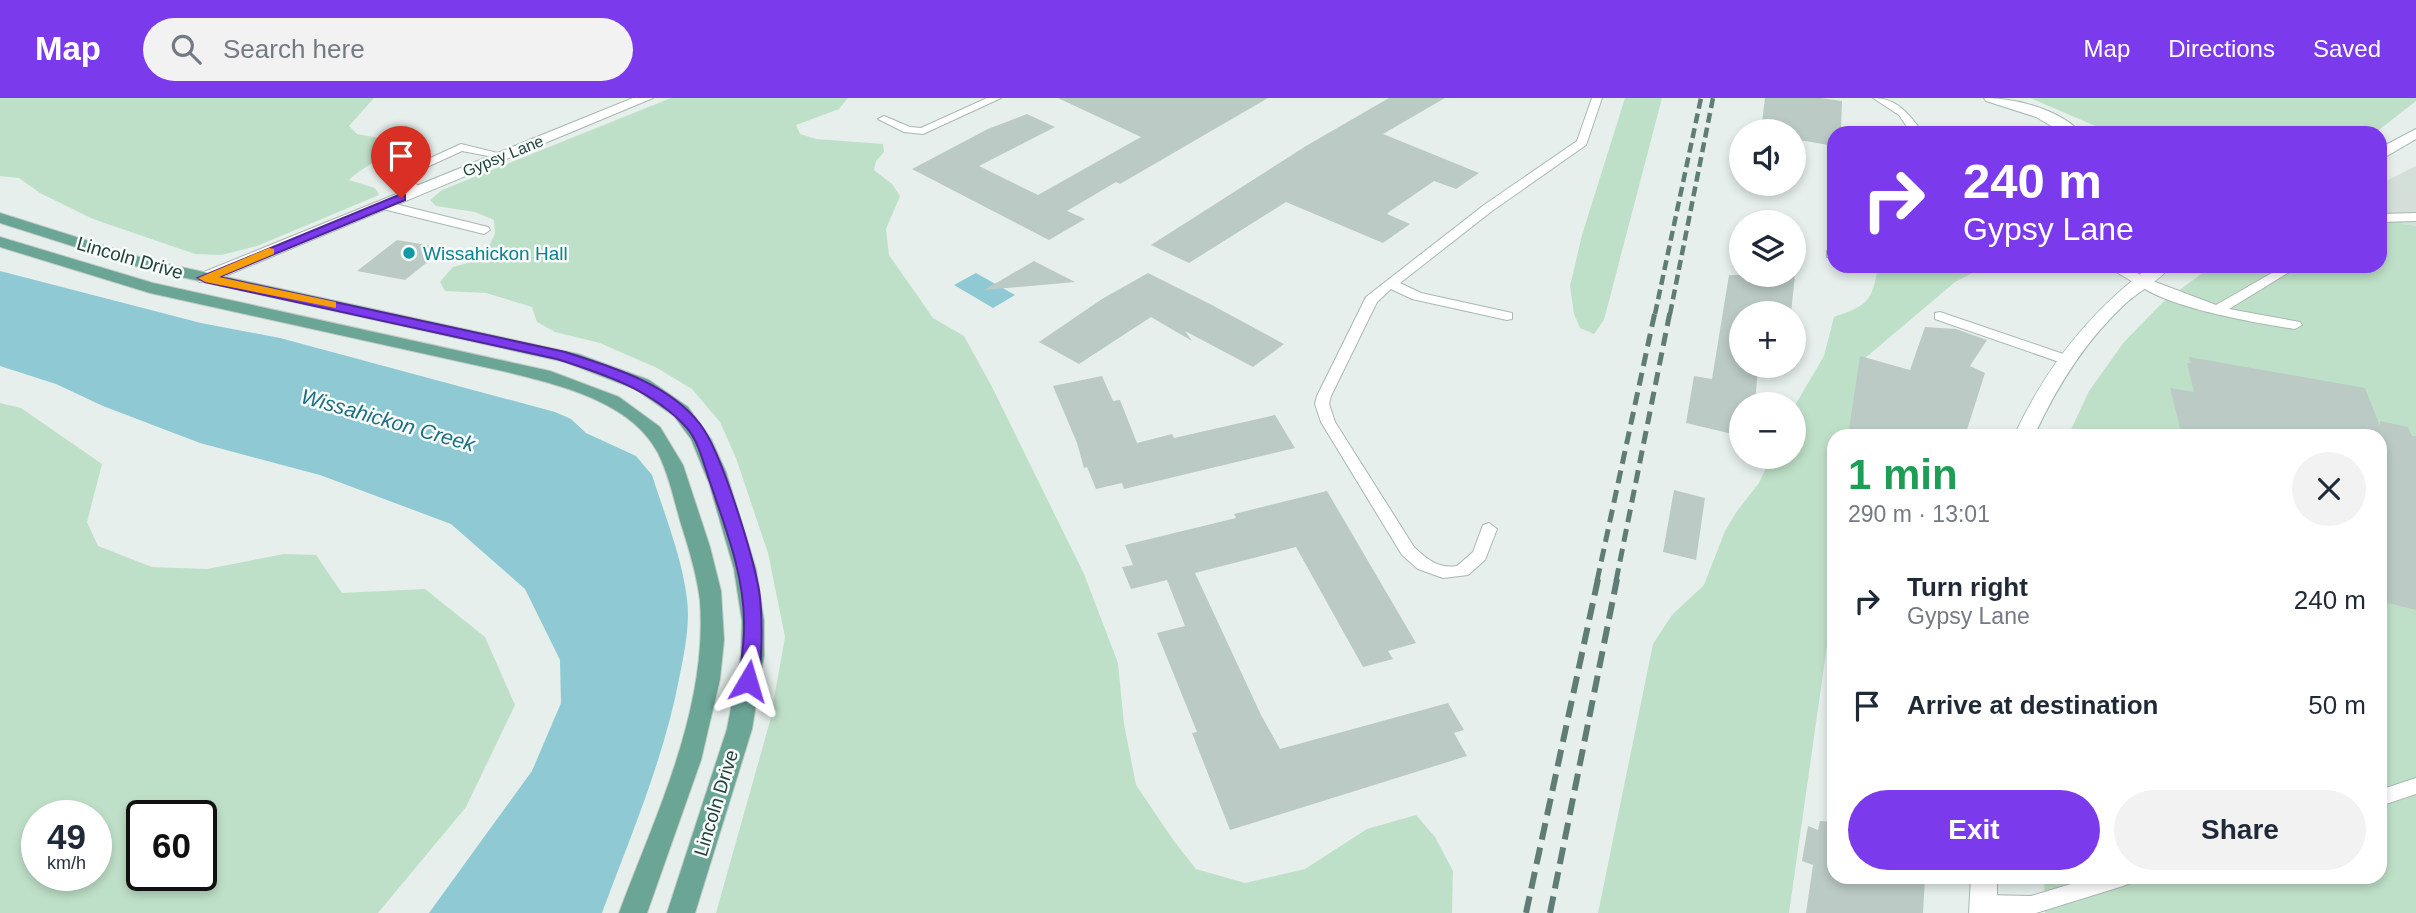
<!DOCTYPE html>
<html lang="en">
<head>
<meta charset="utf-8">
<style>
  body { margin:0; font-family:Arial,sans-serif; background:#f2f2f3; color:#1f2937; height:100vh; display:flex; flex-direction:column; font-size:26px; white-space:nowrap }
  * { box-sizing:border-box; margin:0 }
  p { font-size:23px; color:#747a83 }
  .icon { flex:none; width:38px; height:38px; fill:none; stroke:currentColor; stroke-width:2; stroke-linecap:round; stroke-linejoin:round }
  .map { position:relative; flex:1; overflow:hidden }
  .panel { position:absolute; left:1827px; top:331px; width:560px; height:455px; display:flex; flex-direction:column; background:#fff; border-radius:21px; box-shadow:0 4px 10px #0003 }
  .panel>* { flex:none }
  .guide { position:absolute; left:1827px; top:28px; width:560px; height:147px; border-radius:21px; box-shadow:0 4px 10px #0003; background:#7c3aed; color:#fff; overflow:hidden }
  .buttons { position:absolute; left:1729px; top:21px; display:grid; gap:14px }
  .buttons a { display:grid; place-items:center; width:77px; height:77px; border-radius:50%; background:#fff; box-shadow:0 4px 10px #0003; font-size:35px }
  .speed { position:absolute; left:21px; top:702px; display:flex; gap:14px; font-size:35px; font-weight:700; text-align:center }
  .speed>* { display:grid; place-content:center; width:91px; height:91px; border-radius:50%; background:#fff; box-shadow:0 4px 10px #0003; line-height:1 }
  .speed small { font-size:18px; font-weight:400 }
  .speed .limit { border:4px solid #111; border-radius:10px; background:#fff; color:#111 }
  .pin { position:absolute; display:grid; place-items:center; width:60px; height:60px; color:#fff; margin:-72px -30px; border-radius:50% 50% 50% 0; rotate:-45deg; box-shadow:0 0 7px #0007 }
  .pin .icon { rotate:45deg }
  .me { position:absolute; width:77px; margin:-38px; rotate:7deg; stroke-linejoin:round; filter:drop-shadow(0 0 5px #0008) }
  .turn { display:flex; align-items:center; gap:24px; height:147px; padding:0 21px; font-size:32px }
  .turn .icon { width:91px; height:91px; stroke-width:2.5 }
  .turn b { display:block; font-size:49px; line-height:60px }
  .round { display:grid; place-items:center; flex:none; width:74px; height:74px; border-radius:37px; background:#f2f2f3 }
  .headline { display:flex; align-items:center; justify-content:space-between; height:119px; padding:0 21px }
  h1 { font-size:42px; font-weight:700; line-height:52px; color:#1e9e55 }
  .button { display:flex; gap:14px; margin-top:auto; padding:14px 21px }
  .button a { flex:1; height:80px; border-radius:42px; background:#7c3aed; color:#fff; font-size:28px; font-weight:700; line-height:80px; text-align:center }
  .button a+a { background:#f2f2f3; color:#1f2937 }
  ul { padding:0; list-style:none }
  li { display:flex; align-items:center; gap:21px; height:105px; padding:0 21px }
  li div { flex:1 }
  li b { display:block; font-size:26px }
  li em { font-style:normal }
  header { display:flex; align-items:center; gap:42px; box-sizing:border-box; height:98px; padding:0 35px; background:#7c3aed; color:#fff }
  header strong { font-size:33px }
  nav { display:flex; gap:38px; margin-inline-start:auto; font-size:24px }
  .search { width:490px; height:63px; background:#f2f2f3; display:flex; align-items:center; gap:18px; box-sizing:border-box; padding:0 24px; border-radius:38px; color:#747a83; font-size:26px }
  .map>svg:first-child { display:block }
  .built { fill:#d4dfda }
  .green { fill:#bfe0c8; fill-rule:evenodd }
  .water { fill:#8ec9d4 }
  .building { fill:#bbcac4 }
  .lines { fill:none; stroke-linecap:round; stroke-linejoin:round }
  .lane-casing { stroke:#a8b8b2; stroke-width:2 }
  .street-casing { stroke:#a8b8b2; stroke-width:2 }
  .secondary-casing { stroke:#a4bbb3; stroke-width:2 }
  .primary-casing { stroke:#c2cac8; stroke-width:2 }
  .lane { fill:#fff; fill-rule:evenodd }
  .street { fill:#fff; fill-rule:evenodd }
  .secondary { fill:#fff; fill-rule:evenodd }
  .primary { fill:#6aa596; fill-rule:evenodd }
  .rail-far2 { stroke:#5f7d75; stroke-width:4.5; stroke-dasharray:10 5; stroke-linecap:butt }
  .rail-far1 { stroke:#5f7d75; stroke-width:5; stroke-dasharray:13 7; stroke-linecap:butt }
  .rail { stroke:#5f7d75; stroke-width:6; stroke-dasharray:17 8; stroke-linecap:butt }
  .route { fill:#7c3aed; stroke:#51269a; stroke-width:2 }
  .slow { fill:#f59e0b }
  .culture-dot { fill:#0f9aa8; stroke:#f7fbf9; stroke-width:2.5 }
  .labels { text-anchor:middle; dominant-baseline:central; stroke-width:5; stroke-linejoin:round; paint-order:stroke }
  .far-street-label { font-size:16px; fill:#24423a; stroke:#f7fbf9 }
  .culture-label { font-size:19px; fill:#0d838f; stroke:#f7fbf9; text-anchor:start }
  .street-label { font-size:19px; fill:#24423a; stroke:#f7fbf9 }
  .water-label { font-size:21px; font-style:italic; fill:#1c6f80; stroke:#f7fbf9 }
</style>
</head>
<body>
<header>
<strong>Map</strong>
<div class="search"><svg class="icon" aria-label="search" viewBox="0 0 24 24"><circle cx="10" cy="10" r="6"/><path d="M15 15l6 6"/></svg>Search here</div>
<nav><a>Map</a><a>Directions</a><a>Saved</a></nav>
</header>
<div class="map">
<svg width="2416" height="815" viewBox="0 0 2416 815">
  <rect width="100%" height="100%" fill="#e6efeb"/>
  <path class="built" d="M 2416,68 L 2416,128 L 2403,126 L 2386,109 L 2380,109 L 2380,86 Z"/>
  <path class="green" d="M 0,0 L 374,0 L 349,28 L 357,36 L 400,44 C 386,61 364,67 349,82 L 375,90 L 379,97 L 257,148 L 221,157 L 195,156 L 93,121 L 40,95 L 19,80 L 0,78 Z
    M 671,0 L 848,0 L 839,11 L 796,27 L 800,36 L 816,41 L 883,46 L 884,54 L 876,63 L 874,72 L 892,86 L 900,98 L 886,131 L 889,157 L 933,220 L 964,238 L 992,289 L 1084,476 L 1118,565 L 1124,626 L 1136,687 L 1174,743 L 1196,771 L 1245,785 L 1305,771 L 1367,731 L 1416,717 L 1435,739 L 1453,773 L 1452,815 L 716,815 L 770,623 L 785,539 L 768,455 L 736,360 L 720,324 L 692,291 L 657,270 L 600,245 L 555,234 L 537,224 L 532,209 L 486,195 L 445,193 L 440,184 L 453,169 L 482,161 L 495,136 L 494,122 L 475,114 L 436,108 L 430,102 L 442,92 Z
    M 1625,0 L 1662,0 L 1604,222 L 1594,236 L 1580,230 L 1574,216 L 1570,188 L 1582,137 Z
    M 2030,0 L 2416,0 L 2416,3 L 2375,35 L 2104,35 L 2098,29 Z
    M 2380,109 L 2386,109 L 2403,126 L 2416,128 L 2416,815 L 2045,815 L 2044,781 L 2039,779 L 2380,779 L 2380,338 L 2068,338 L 2089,293 L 2124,244 L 2162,205 L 2212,168 L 2380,168 Z
    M 1878,168 L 1986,168 L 1955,184 L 1864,261 L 1857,338 L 1834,338 L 1834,498 L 1789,815 L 1598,815 L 1653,546 L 1672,517 L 1704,487 L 1725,433 L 1737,413 L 1759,385 L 1771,359 L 1794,359 L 1794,309 L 1824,258 L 1834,219 C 1868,207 1872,204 1878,168 Z
    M 0,305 L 21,310 L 102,366 L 87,424 L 98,448 L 152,469 L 207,471 L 284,456 L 316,457 L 342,495 L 425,491 L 485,539 L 515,607 L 466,709 L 378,815 L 0,815 ZM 37,718 L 96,718 L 96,777 L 37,777 ZM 142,718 L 201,718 L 201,777 L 142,777 Z"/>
  <path class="water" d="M 0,173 L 201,225 L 280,240 L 555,314 L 571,321 L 586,335 L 636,358 L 652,377 C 665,418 682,459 687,501 C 690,525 685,552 680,576 C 665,658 631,737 602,815 L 429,815 L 532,673 L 561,605 L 560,562 L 525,491 L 451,426 L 320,377 L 200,345 L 103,308 L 56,286 L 0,268 Z
    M 976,175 L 1015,197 L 993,210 L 954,187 Z"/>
  <path class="building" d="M 1058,0 L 1268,0 L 1120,86 L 1116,84 L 1067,113 L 1085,121 L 1049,142 L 912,71 L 988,31 L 1027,16 L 1055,29 L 979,68 L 1038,97 L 1141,39 Z
    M 1389,0 L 1445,0 L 1383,36 L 1479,75 L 1456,91 L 1434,83 L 1389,114 L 1387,116 L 1410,126 L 1383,145 L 1286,104 L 1189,165 L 1151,147 L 1306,48 Z
    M 1765,0 L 1821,0 L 1842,3 L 1841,29 L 1840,35 L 1834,35 L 1834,48 L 1794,41 L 1794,33 L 1761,33 Z
    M 397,142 L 445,150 L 405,182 L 357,173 Z
    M 1034,163 L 1075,184 L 984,192 Z
    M 1148,175 L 1210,206 L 1284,246 L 1253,269 L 1185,233 L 1192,243 L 1151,219 L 1079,266 L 1039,244 L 1102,201 Z
    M 1729,177 L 1795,177 L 1791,215 L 1741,215 L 1741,268 L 1758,268 L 1755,306 L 1741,306 L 1741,338 L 1686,325 L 1694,278 L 1712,281 Z
    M 1925,229 L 1956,231 L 1987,242 L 1970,268 L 1985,275 L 1965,338 L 1848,338 L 1860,258 L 1910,272 Z
    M 2189,259 L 2365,290 L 2380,328 L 2380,323 L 2408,329 L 2412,338 L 2416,338 L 2416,512 L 2380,503 L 2380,338 L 2182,338 L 2170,290 L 2194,294 L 2187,265 L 2191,265 Z
    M 1102,278 L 1113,303 L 1120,302 L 1137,345 L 1172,336 L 1174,340 L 1275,317 L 1295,350 L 1124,391 L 1122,385 L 1096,391 L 1087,369 L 1084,370 L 1077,345 L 1053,288 Z
    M 1674,392 L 1705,400 L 1696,462 L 1663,454 Z
    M 1327,393 L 1416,545 L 1388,553 L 1393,561 L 1363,569 L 1296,449 L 1195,475 L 1261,617 L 1280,651 L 1448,605 L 1464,632 L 1454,635 L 1467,658 L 1230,732 L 1192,635 L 1197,634 L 1157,535 L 1185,528 L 1167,482 L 1131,491 L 1122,469 L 1133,467 L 1125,447 L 1236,420 L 1234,416 Z
    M 1820,723 L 1834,724 L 1834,779 L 1925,779 L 1923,815 L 1806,815 L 1813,767 L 1802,763 L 1808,728 L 1818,732 Z"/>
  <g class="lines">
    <defs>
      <path id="lane" d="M 987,0 L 1001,0 L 923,36 L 904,34 L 878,21 L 884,18 L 910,29 L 921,30 Z
        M 1592,0 L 1602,0 L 1586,47 L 1492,113 L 1400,185 L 1421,195 L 1512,215 L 1512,221 L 1507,222 L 1412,201 L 1391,191 L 1377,204 L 1331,298 L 1329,306 L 1335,324 L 1414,449 C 1426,461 1439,471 1457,468 L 1473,454 L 1483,427 L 1489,425 L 1497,431 L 1485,462 L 1468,477 L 1443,480 L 1418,471 L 1402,457 L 1321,324 L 1315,306 L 1317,298 L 1366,199 L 1484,107 L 1577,43 Z
        M 1873,0 C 1897,0 1909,16 1923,35 L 1911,35 L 1899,17 Z
        M 461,46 L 510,58 L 504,61 L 462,53 L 405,79 L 422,90 L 422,96 L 418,97 L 391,78 Z
        M 383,103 L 488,129 L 490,132 L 484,136 L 379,110 L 377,107 Z
        M 2416,115 L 2416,123 L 2380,124 L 2380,116 Z
        M 1834,151 L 1834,159 L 1827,159 L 1827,153 Z
        M 2284,168 L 2299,168 L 2229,211 L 2300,224 L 2302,227 L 2295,231 C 2256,225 2161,209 2134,183 L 2140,179 L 2145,180 L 2216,207 Z
        M 1940,214 L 2072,259 L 2074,262 L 2072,265 L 2062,265 L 1935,221 L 1935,215 Z
        M 2416,680 L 2416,696 L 2380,708 L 2380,692 Z
        M 2094,779 L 2133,779 L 2130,785 L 2123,788 L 2036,815 L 1983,815 L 1977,813 L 1974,806 L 1977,799 L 1984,797 L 2031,798 Z"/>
      <path id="street" d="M 633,0 L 653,0 L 211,184 L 199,184 L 196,180 L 199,176 Z
        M 1984,0 C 2015,0 2059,11 2081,35 L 2063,35 L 2036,19 L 1986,3 Z
        M 2106,168 L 2127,168 L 2149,183 L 2140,188 Z"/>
      <path id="secondary" d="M 2416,31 L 2416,41 L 2380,62 L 2380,50 Z
        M 2151,168 L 2171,168 C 2159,183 2139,193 2125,206 C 2085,243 2057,288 2034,338 L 2014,338 C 2046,269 2090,213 2151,168 Z
        M 1971,779 L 1997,779 L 1997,815 L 1969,815 Z"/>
      <path id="primary" d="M 0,115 L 149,162 L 578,256 L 649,282 L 688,309 L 711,341 L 726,374 L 756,471 L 764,523 L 764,557 L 752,631 L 695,815 L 667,815 L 727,631 L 741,557 L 742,523 L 734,471 L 709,385 L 691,341 L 674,318 L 635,291 L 565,264 L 145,171 L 0,125 Z
        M 0,139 L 153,185 L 550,273 L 619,299 L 660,329 L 683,367 L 710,449 L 721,493 L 724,542 L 720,581 L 701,662 L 647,815 L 619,815 C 656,716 708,611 700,503 C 697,477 689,451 681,426 C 674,402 669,377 658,355 C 631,303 558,287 507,274 L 150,195 L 0,149 Z"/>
    </defs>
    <use href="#lane" class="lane-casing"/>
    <use href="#street" class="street-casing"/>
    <use href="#secondary" class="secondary-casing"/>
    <use href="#primary" class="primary-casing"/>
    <use href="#lane" class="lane"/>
    <use href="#street" class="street"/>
    <use href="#secondary" class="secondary"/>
    <use href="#primary" class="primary"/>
    <path class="rail-far2" d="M 1655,216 L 1701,0
      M 1670,216 L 1713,0"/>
    <path class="rail-far1" d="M 1597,483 L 1655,214
      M 1616,483 L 1670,214"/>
    <path class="rail" d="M 1526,815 L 1598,481
      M 1550,815 L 1617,481"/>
  </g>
  <path class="route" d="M 401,96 L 405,97 L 405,102 L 219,179 L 565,254 C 612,269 668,285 700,326 C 722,355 752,455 759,492 C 762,512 764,571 755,588 L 742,588 L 739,583 C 741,563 745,543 744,524 C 744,476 725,429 710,384 C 704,367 699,344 687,330 C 653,292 604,276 557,261 L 205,184 L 198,180 Z"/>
  <path class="slow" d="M 269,150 L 274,151 L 274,156 L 219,179 L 336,204 L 336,210 L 205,184 L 198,180 Z"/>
  <circle class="culture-dot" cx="409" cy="155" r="7"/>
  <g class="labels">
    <g class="far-street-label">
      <text transform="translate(503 58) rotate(-22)">Gypsy Lane</text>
    </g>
    <g class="culture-label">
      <text x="423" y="155">Wissahickon Hall</text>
    </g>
    <g class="street-label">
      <text transform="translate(130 160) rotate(16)">Lincoln Drive</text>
      <text transform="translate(716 705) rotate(-73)">Lincoln Drive</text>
    </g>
    <g class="water-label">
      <text transform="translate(388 322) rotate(16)">Wissahickon Creek</text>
    </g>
  </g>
</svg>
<div class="buttons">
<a><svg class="icon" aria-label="sound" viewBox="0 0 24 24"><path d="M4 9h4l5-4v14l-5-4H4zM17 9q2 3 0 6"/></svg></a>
<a><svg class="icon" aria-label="layers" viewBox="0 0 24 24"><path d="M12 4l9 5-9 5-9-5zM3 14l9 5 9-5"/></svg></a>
<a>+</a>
<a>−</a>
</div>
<div class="speed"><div>49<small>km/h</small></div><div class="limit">60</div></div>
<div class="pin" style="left:401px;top:100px;background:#d93025"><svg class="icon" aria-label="arrive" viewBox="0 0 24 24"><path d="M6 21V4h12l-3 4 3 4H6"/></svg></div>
<svg class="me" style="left:748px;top:583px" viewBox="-20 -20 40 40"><path d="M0-17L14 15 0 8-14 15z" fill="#7c3aed" stroke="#fff" stroke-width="4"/></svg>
<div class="guide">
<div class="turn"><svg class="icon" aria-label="right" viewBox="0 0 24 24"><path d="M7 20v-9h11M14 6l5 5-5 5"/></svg><div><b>240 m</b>Gypsy Lane</div></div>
</div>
<section class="panel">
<div class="headline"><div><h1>1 min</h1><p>290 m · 13:01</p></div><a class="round"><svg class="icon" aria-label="close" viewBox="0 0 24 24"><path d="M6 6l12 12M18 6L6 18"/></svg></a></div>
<ul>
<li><svg class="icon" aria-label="right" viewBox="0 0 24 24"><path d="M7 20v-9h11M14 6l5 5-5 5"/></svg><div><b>Turn right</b><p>Gypsy Lane</p></div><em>240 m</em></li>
<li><svg class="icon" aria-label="arrive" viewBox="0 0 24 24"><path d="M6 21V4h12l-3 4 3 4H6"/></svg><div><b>Arrive at destination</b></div><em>50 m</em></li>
</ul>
<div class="button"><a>Exit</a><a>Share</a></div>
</section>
</div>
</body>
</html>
